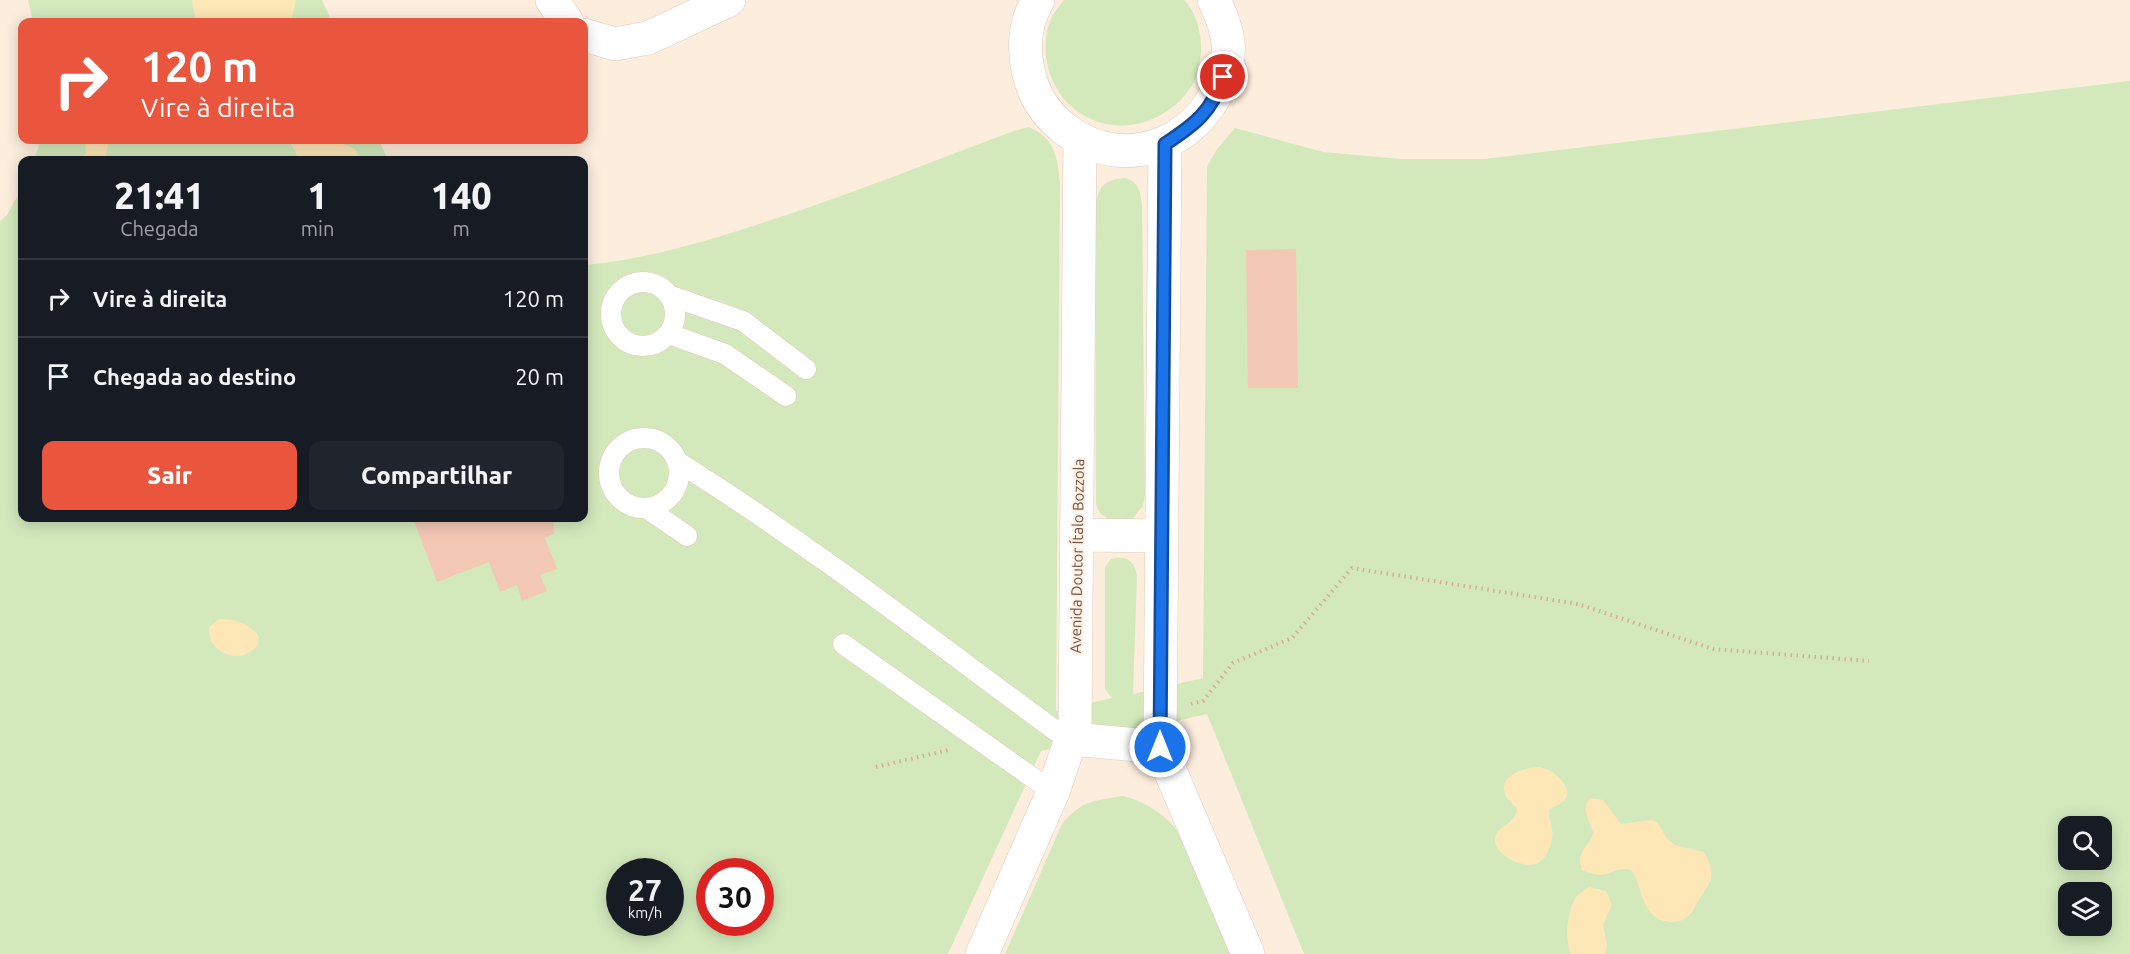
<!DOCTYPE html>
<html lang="pt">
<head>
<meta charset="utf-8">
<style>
  body { margin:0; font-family:Ubuntu,sans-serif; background:#20242c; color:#f1f3f6; height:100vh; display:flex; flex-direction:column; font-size:22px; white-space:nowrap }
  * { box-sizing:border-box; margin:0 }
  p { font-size:20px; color:#9ea1a6 }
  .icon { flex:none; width:33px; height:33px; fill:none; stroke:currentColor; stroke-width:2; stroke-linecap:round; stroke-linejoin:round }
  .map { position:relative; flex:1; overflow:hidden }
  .drawer { position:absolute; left:18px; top:156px; width:570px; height:366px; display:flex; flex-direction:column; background:#171b24; border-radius:12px; box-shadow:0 3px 15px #0003 }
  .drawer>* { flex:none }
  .guide { position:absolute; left:18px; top:18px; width:570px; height:126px; border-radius:12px; box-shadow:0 3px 15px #0003; background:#ea553e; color:#fff; overflow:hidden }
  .controls { position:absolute; left:2058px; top:816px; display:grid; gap:12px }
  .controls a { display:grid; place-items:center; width:54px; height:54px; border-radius:12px; background:#171b24; box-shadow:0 3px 15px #0003; font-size:30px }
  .speed { position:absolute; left:606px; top:858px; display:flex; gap:12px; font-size:30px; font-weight:700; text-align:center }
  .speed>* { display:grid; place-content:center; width:78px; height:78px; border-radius:50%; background:#171b24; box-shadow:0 3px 15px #0003; line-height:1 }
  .speed small { font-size:15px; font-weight:400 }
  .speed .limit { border:9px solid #d22; background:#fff; color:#111 }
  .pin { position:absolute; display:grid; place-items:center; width:51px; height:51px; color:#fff; margin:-26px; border:3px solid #fff; border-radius:50%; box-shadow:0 2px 6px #0007 }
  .me { position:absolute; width:66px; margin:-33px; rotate:0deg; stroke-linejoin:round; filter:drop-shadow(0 0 4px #0008) }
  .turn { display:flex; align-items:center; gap:21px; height:126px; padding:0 24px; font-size:27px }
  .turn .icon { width:78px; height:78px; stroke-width:2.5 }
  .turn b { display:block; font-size:42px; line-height:51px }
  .eta { display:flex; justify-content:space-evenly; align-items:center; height:102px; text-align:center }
  .eta b { font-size:36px; font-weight:800; line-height:42px }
  .primary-button { display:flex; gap:12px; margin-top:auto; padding:12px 24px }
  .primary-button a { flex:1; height:69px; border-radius:12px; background:#ea553e; color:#fff; font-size:24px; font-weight:800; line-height:69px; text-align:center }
  .primary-button a+a { background:#20242c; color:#f1f3f6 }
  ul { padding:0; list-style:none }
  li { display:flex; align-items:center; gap:18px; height:78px; padding:0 24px; border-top:2px solid #363941 }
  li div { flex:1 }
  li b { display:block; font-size:22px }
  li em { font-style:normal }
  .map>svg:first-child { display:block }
  .green { fill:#d3e9bc; fill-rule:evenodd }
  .sand { fill:#fde7b6 }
  .building { fill:#f2c7b4 }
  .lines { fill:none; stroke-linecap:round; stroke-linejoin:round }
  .service-casing { stroke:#e2cabd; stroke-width:21 }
  .minor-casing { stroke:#e2cabd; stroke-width:34 }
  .path { stroke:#d6ab98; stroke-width:4; stroke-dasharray:1.5 4.5; stroke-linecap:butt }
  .service { stroke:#fff; stroke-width:20 }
  .minor { stroke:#fff; stroke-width:33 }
  .route-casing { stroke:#114b97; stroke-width:15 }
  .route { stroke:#1a73e8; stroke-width:10 }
  .labels { text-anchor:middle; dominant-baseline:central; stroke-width:4.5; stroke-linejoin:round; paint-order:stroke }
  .street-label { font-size:15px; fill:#725146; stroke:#fff2e4 }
</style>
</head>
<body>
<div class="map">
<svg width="2130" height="954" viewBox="0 0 2130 954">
  <rect width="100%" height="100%" fill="#fceddd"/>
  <path class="green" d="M 28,0 L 322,0 L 332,22 L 33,22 Z
    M 1064,0 L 1184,0 C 1198,13 1204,42 1200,60 C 1198,67 1197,76 1194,82 C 1172,122 1119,139 1080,113 C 1049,94 1036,47 1053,15 C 1056,10 1060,5 1064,0 Z
    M 2130,81 L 2130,954 L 1304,954 L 1207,714 L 1041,751 L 948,954 L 0,954 L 0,221 L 7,215 L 22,188 L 22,518 L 584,518 L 584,265 C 643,260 700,243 756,225 C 844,197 930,162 1017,130 L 1029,127 C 1055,139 1057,156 1060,183 L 1056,711 L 1112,698 L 1105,689 L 1105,567 L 1111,559 C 1126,555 1134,560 1137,575 L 1133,694 L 1203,678 L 1207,166 L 1217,149 L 1235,128 L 1323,152 L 1402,159 L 1484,159 ZM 2068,826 L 2102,826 L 2102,860 L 2068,860 ZM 620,872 L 670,872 L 670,922 L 620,922 ZM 710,872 L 760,872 L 760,922 L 710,922 ZM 2068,892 L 2102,892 L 2102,926 L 2068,926 Z
    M 41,140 L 379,140 L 388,160 L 34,160 Z
    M 1125,178 C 1139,182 1140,191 1142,204 L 1145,496 L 1143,506 L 1132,519 C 1116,523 1101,521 1096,504 L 1095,207 C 1099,186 1103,180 1125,178 Z
    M 1123,796 C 1147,802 1166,815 1180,834 L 1234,954 L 1005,954 L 1062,824 C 1082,800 1093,801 1123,796 Z"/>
  <path class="sand" d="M 192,0 L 296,0 L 291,22 L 199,22 L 195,17 Z
    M 82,140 L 109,140 L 106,155 L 107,160 L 78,160 L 86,154 L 85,141 Z
    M 287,140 L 334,140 L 355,149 L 359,157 L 358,160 L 299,160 L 293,147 Z
    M 219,619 C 235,619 250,623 259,637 L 257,647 C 253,649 248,654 244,655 C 225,660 207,645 209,627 Z
    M 1540,767 C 1553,771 1565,779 1568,794 L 1564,801 L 1549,810 C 1549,820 1554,829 1552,838 C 1551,847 1545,861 1536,864 C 1523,868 1496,856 1495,841 C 1493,826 1516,826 1517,809 C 1514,804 1507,800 1505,794 C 1498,774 1527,767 1540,767 Z
    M 1591,798 L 1603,800 L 1621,824 L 1651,820 L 1657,822 L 1667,839 L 1675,845 L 1704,852 C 1709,860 1712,868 1711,878 C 1709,886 1704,892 1700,898 C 1696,904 1693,913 1687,917 C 1678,925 1661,923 1653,915 C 1641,904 1641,883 1631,870 C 1611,865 1610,883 1582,870 C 1575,851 1590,848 1593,832 C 1589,821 1580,807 1591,798 Z
    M 1589,887 L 1606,891 L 1612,905 L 1603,924 L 1607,946 L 1605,954 L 1571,954 C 1564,939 1567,910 1577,896 C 1580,892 1585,890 1589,887 Z"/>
  <path class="building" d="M 1296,249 L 1298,388 L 1248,388 L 1246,250 Z
    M 413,518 L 433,518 L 435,520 L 442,518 L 553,518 L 554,534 L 545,538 L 557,569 L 540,575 L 547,591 L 522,601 L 517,585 L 500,592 L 489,562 L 437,582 Z"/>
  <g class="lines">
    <defs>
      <path id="service" d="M611 314a32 32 0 1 1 64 0a32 32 0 1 1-64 0Z
        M 671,296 L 743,321 L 806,369
        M 669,334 L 725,354 L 786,396
        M609 473a35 35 0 1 1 70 0a35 35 0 1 1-70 0Z
        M 678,462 C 809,544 932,640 1056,731 L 1072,739
        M 648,509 L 687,536
        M 843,644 L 1053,792"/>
      <path id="minor" d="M 552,0 L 567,22
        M 1038,0 C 1025,22 1023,46 1028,70 C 1033,95 1046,115 1066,130 C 1130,178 1213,137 1227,62 C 1232,41 1223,19 1214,0
        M 584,35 L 615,44 L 648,38 L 729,0
        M 1165,144 L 1160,747 L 1248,954
        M 1077,535 L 1162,536
        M 1072,739 L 1160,747
        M 982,954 L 1053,792 L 1075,727 L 1080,140"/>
    </defs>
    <use href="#service" class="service-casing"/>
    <use href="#minor" class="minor-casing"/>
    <path class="path" d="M 1191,704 L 1203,701 L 1233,663 L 1292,638 L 1352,568 L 1578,604 L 1713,649 L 1869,661
      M 876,767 L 948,750"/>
    <use href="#service" class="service"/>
    <use href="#minor" class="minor"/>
  </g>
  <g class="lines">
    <defs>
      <path id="route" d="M 1160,747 L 1165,144 C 1194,125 1212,112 1223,77"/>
    </defs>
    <use href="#route" class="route-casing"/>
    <use href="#route" class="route"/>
  </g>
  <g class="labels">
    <g class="street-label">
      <text transform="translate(1077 556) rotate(-89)">Avenida Doutor Ítalo Bozzola</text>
    </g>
  </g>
</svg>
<div class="controls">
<a><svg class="icon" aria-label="search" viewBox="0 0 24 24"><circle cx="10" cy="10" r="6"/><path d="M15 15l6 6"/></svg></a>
<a><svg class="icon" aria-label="layers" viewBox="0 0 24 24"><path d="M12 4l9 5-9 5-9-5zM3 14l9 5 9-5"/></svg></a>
</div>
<div class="speed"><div>27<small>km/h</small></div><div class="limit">30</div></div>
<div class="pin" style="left:1223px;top:77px;background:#d93025"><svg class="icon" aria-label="arrive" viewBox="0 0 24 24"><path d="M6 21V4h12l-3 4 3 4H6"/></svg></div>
<svg class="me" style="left:1160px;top:747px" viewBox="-20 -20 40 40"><circle r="17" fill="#1a73e8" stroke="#fff" stroke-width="3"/><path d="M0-11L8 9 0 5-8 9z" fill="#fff"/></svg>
<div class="guide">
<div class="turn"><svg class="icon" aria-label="right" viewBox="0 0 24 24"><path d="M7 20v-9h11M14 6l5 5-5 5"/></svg><div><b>120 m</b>Vire à direita</div></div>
</div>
<section class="drawer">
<div class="eta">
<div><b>21:41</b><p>Chegada</p></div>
<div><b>1</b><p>min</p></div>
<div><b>140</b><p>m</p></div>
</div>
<ul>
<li><svg class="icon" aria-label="right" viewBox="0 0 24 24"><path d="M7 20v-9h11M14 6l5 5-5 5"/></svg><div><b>Vire à direita</b></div><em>120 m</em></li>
<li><svg class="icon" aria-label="arrive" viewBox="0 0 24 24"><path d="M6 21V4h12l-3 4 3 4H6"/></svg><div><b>Chegada ao destino</b></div><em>20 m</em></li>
</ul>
<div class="primary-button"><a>Sair</a><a>Compartilhar</a></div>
</section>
</div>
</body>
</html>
